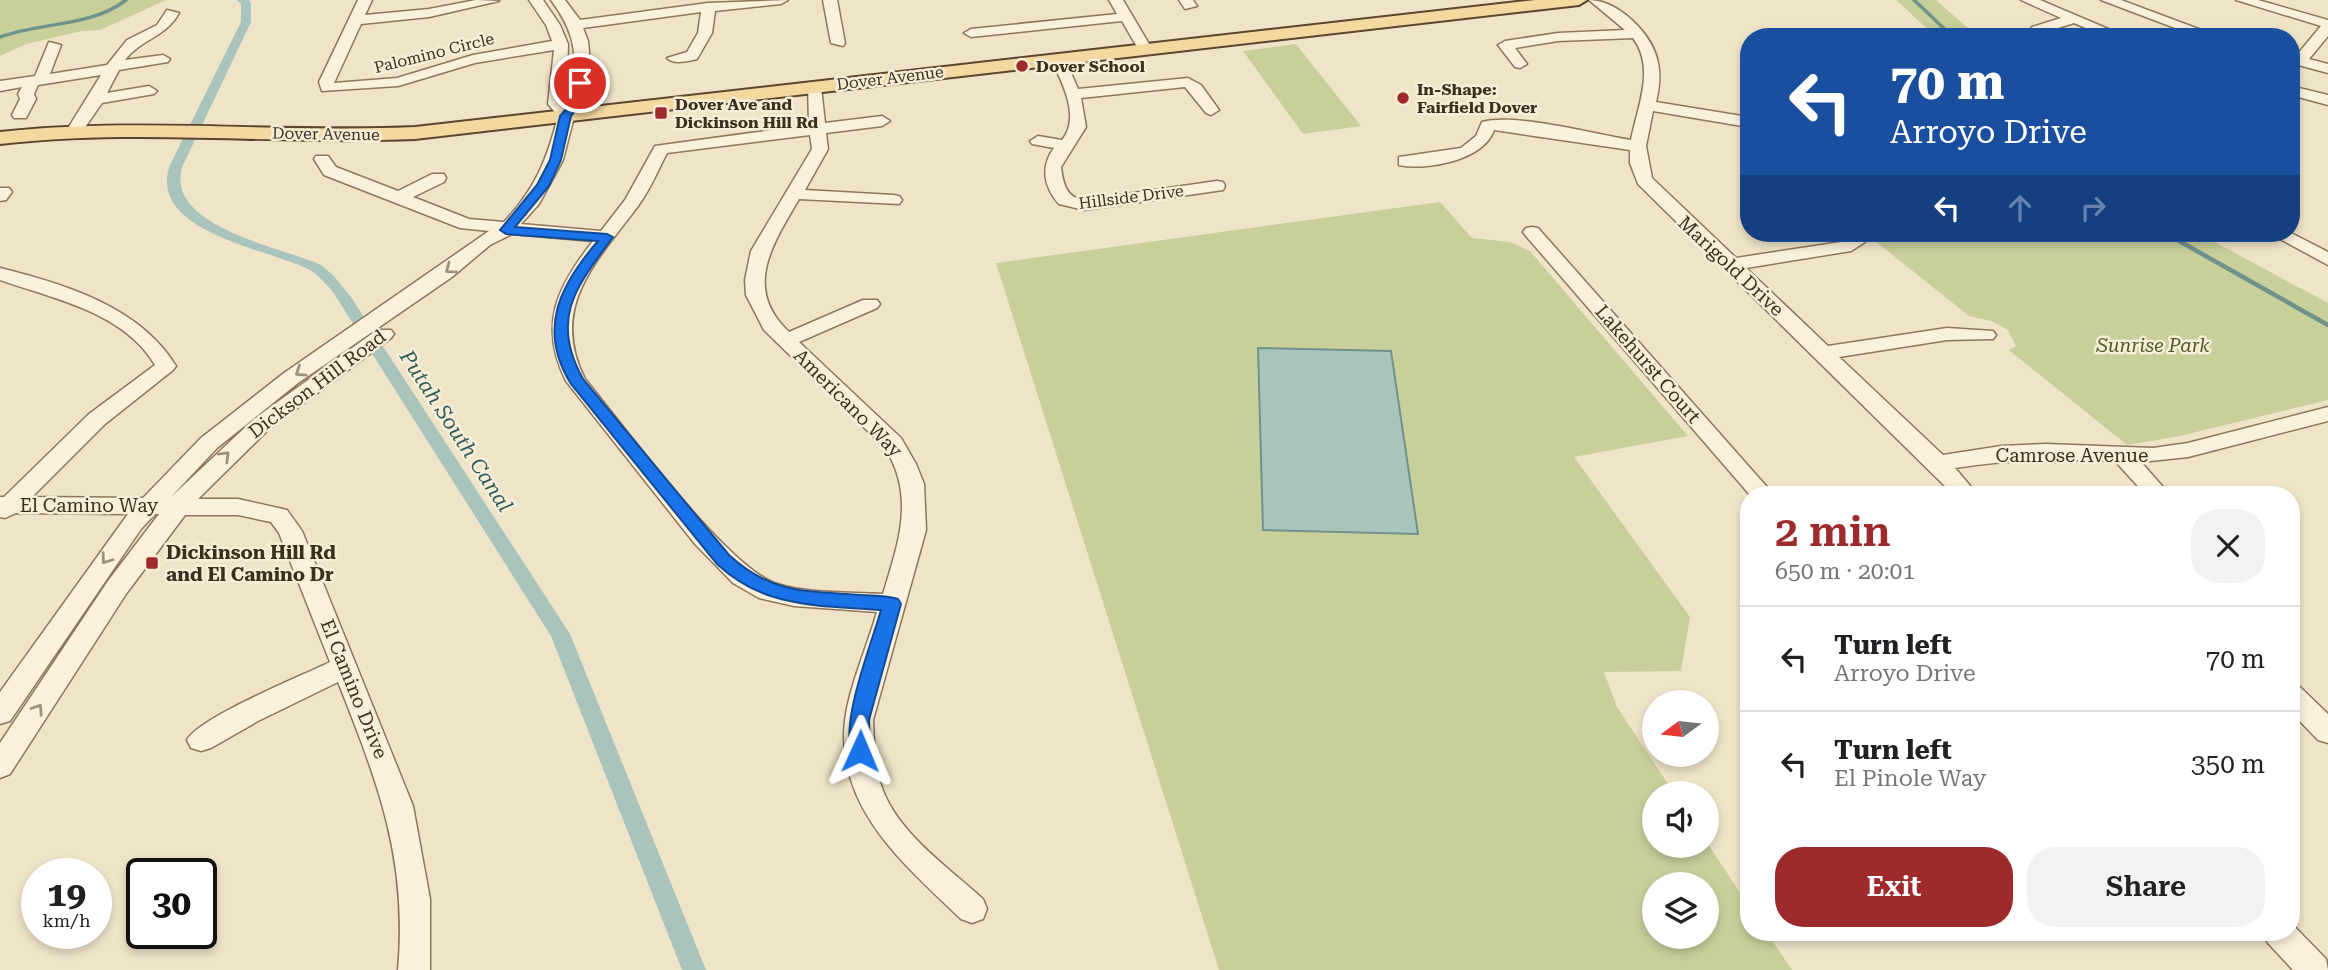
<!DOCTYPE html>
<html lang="en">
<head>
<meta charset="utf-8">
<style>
  body { margin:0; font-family:"Roboto Serif",serif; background:#f2f2f2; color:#202124; height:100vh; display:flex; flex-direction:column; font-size:26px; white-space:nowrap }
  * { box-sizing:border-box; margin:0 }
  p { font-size:23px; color:#757577 }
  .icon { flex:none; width:38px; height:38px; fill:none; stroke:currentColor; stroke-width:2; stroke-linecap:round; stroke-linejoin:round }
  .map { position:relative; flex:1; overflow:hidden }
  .panel { position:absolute; left:1740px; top:486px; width:560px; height:455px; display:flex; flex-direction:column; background:#fff; border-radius:28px; box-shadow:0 4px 10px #0003 }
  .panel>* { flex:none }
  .banner { position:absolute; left:1740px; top:28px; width:560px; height:214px; border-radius:28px; box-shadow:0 4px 10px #0003; background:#1a4fa0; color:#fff; overflow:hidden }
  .needle { width:46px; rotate:255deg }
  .controls { position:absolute; left:1642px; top:690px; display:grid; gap:14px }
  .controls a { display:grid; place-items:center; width:77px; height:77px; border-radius:50%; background:#fff; box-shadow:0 4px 10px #0003; font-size:35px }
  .speed { position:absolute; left:21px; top:858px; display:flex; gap:14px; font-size:35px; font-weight:700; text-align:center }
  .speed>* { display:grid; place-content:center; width:91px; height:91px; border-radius:50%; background:#fff; box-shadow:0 4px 10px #0003; line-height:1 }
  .speed small { font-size:18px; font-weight:400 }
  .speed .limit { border:4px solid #111; border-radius:10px; background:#fff; color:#111 }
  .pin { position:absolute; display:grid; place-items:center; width:60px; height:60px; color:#fff; margin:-30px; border:4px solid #fff; border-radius:50%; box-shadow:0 2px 7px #0007 }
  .me { position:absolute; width:77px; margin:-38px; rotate:1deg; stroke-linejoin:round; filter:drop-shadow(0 0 5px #0008) }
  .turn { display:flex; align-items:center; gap:24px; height:147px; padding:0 35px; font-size:32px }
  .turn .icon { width:91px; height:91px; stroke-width:2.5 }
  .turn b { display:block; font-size:49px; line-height:60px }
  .lanes { display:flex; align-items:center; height:66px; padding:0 35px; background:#0003; justify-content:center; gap:35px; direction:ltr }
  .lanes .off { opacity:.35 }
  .round { display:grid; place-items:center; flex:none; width:74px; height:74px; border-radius:28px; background:#f2f2f2 }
  .headline { display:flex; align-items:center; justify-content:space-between; height:119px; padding:0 35px }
  h1 { font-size:42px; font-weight:600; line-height:52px; color:#9e2a2b }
  .action { display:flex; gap:14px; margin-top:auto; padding:14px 35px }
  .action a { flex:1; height:80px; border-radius:28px; background:#9e2a2b; color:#fff; font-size:28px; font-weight:600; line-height:80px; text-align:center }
  .action a+a { background:#f2f2f2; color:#202124 }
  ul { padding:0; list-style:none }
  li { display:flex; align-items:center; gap:21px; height:105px; padding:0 35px; border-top:2px solid #e0e0e0 }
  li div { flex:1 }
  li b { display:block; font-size:26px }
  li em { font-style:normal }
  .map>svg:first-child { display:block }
  .green { fill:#c9cf9b; fill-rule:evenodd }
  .water { fill:#a9c4bc; stroke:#6f938a; stroke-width:2 }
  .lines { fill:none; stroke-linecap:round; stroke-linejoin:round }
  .stream-far1 { stroke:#6f938a; stroke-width:3.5 }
  .stream { stroke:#6f938a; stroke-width:4.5 }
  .canal { fill:#a9c4bc; fill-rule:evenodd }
  .minor-casing { stroke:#8d765c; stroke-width:3 }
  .major-casing { stroke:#5b4430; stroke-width:4 }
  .minor { fill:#faf1dc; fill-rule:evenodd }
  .major { fill:#f3d9a0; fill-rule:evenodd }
  .oneway { stroke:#9c907e }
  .route { fill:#1a73e8; stroke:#114b97; stroke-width:2 }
  .poi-dot { fill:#9e2a2b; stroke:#f7eed8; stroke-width:2.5 }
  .labels { text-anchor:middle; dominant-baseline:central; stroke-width:5; stroke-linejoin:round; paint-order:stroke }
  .far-street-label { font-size:16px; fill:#3d2e20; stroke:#f7eed8 }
  .far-poi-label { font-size:16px; font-weight:bold; fill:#3d2e20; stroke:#f7eed8; text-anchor:start }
  .street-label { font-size:19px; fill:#3d2e20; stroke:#f7eed8 }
  .park-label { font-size:19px; font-style:italic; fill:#4d5a26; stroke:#f7eed8 }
  .poi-label { font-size:19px; font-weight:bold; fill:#3d2e20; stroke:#f7eed8; text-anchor:start }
  .water-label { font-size:21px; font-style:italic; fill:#2f5d5a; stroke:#f7eed8 }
</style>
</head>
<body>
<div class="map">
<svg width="2328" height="970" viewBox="0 0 2328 970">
  <rect width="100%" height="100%" fill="#f0e4c8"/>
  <path class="green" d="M 0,0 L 166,0 L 100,30 L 82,31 L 26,44 L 0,56 Z
    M 1896,0 L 1936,0 L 1978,37 L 1936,37 Z
    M 1296,44 L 1361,126 L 1303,134 L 1243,51 Z
    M 1440,202 L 1472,238 L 1510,242 L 1530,251 L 1688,436 L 1574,457 L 1690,617 L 1681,671 L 1604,672 L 1617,707 L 1674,793 L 1654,793 L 1654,845 L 1706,845 L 1706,841 L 1748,905 L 1748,933 L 1767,933 L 1792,970 L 1219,970 L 996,263 ZM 1654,884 L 1706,884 L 1706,936 L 1654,936 Z
    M 1865,233 L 2198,233 L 2328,303 L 2328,400 L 2180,436 L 2127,445 L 2009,350 L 2016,346 L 2008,330 L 1991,321 L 1969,316 Z"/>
  <path class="water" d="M 1258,348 L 1391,351 L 1418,534 L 1263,530 Z"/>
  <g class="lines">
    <path class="stream-far1" d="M 1914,0 L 1953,37
      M 0,37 C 41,22 91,27 126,0"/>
    <path class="stream" d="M 2165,233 L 2328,325"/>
    <path class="canal" d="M 237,0 L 249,0 L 251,3 L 251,22 L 183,165 C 161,226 282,247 321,265 L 333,275 L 351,297 L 570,634 L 706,970 L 682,970 L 551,636 L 333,292 C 326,284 319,276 310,270 C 270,249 146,232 170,165 L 241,22 L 241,4 Z"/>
    <defs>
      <path id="minor" d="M 358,0 L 372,0 L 365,15 L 429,9 L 476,0 L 499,1 L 429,17 L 361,24 L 334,83 L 397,78 L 473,55 L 552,41 L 546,25 L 529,0 L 543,0 L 560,25 L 568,44 L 566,106 C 572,98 572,89 573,79 C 578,47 570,26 551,0 L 565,0 L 580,20 L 708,3 L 788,0 L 781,4 L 715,11 L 712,33 L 697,59 C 688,61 673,65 667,58 L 687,52 L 698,33 L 701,12 L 583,28 L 588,41 L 590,64 L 586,101 L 574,117 L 563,160 L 539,204 L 521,224 L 601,231 L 625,200 L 655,146 L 809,125 L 808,84 L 813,82 L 821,87 L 825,123 L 882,116 L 890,121 L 882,126 L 826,133 L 828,149 L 805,190 L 893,195 L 899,196 L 902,200 L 899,204 L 799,199 C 773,244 742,288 789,332 L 863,300 L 877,300 L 880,304 L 877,308 L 799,342 L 901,438 L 916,464 L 924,484 L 926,530 L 873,720 C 874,742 874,764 881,785 C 896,832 948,867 983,899 L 987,909 L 983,919 L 972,923 L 961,919 C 905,865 835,808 845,720 C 850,684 867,647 877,612 L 794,606 L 759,598 L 733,583 L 695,544 L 566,381 C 538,325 557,287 593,241 L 512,234 L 490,245 L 452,277 L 298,383 L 217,448 L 170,498 L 254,419 L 377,330 L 391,330 L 394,334 L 391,338 L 269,429 L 198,499 L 238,499 L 287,510 L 302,531 L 413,806 L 430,899 L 430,970 L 398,970 C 408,859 378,783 338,682 L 258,721 L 211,748 L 201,751 L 191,748 L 187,740 C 199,717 302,676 330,662 L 279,533 L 271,522 L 238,515 L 185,515 L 126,594 L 10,774 L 0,778 L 0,743 L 108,581 L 159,514 L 155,514 L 141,529 L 10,721 L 0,724 L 0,692 L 128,514 L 16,513 L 5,518 L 0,517 L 0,497 L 4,497 L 89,414 L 155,365 C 124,312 54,299 0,280 L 0,268 C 65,284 140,307 176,366 L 173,370 L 105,424 L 32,497 L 143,498 L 201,438 L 284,373 L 489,231 L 460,228 L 324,175 L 314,159 L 316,156 L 328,156 L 336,167 L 398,191 L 432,174 L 444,174 L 446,178 L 444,182 L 413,197 L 469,219 L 504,222 C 535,189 547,160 558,116 L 548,104 L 554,50 L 475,63 L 398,86 L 322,91 L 319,82 ZM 810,135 L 812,149 L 751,251 L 745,280 L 746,295 L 764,330 L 885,448 C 916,497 898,544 883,594 C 849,592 809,594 777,584 C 727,568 623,425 585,379 C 548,306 598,260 638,206 C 650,190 658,170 667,153 Z
        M 823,0 L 837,0 L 845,43 L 843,46 L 831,43 Z
        M 1109,0 L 1123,0 L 1152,49 L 1150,52 L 1140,52 L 1122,21 L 971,37 L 964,33 L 971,29 L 1117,14 Z
        M 1179,0 L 1193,0 L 1197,6 L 1185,9 Z
        M 1589,0 C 1618,0 1653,34 1658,63 C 1661,76 1659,89 1656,102 L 1748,117 L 1748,127 L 1653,111 L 1646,146 L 1652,178 L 1736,258 L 1841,242 L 1845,240 L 1840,233 L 1858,233 L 1865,242 L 1851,251 L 1746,268 L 1828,346 L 1947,328 L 1993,331 L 1996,335 L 1993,339 L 1947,340 L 1839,357 L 1943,455 L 2001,446 L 2046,444 L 2153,448 L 2188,443 L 2328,407 L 2328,421 L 2188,457 L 2141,462 L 2170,495 L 2146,495 L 2115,461 C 2061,459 2009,459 1955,468 L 1978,495 L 1954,495 L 1638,184 L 1630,163 L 1630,150 L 1494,130 C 1484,160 1427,171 1399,165 L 1399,157 L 1461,148 L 1476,136 L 1482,122 C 1516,113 1594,134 1631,140 C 1637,107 1656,69 1633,38 L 1558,41 L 1515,48 L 1527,64 L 1520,68 L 1515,67 L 1498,45 L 1505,41 L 1558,33 L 1625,30 Z
        M 2021,0 L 2040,0 L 2127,37 L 2107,37 L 2074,23 L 2045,32 L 2048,37 L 2034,37 L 2030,30 L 2032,27 L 2061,18 Z
        M 2101,0 L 2121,0 L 2220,37 L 2199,37 Z
        M 2236,0 L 2258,0 L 2328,20 L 2328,36 L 2309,59 L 2328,64 L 2328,73 L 2291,63 L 2291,55 L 2296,56 L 2321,26 Z
        M 167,10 L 179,13 C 166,37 141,39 125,60 L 163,55 L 170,59 L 168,62 L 119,70 L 107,93 L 149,86 L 157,91 L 154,94 L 102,103 L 79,136 L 73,138 L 65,133 L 101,75 L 38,85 L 34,94 L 36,99 L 26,118 L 14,118 L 12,115 L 20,99 L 18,94 L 22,87 L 0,91 L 0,81 L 35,76 L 49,42 L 61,45 L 50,74 L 107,65 L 127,40 L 157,25 Z
        M 1058,55 L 1065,59 L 1078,89 L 1188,78 L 1201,85 L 1219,110 L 1211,115 L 1206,113 L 1185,87 L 1081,98 L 1086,127 L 1061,167 C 1063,183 1066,198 1084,200 L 1217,181 L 1223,182 L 1225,186 L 1223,190 L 1084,210 L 1059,204 C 1044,187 1040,167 1054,148 L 1032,144 L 1030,141 L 1038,136 L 1062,140 C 1081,117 1062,82 1051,59 Z
        M 2291,86 L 2328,95 L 2328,105 L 2291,95 Z
        M 0,188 L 9,188 L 12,192 L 6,200 L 0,201 Z
        M 1532,227 L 1538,228 L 1774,495 L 1750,495 L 1526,236 L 1523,232 L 1526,228 Z
        M 2269,233 L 2291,233 L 2328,252 L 2328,265 Z
        M 2291,684 L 2300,687 L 2328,714 L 2328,743 L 2318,740 L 2291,712 Z
        M 2291,923 L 2326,959 L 2328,970 L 2293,970 L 2268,943 L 2263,933 L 2291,933 Z"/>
      <path id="major" d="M 1535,0 L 1587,0 L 1579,5 L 415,139 C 276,145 138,128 0,144 L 0,132 C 138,117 276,133 415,127 Z"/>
    </defs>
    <use href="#minor" class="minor-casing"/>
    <use href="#major" class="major-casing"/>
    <use href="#minor" class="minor"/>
    <use href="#major" class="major"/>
  </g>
  <defs><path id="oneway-chevron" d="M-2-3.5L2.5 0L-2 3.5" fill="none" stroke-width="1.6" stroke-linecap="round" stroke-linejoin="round" transform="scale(1.75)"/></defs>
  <g class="oneway">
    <use href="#oneway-chevron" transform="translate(450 269) rotate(143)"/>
    <use href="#oneway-chevron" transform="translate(300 372) rotate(146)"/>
    <use href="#oneway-chevron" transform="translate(225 456) rotate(-45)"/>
    <use href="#oneway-chevron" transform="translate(106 559) rotate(126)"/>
    <use href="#oneway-chevron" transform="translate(38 709) rotate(-56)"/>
  </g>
  <path class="route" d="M 577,81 L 586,83 L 583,101 L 571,116 L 561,160 L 549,186 L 515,227 L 607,234 L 613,237 C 577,286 549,318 583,379 L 729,555 C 771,594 807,591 860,595 C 873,596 886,595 898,599 L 901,604 L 869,720 L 870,751 L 867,757 L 853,757 C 838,726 872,643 881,610 C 819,605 765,609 717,564 L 571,384 C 537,329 560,285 598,241 L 506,234 L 500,230 L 537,185 L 550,160 L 560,116 L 573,101 Z"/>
  <g class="poi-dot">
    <circle cx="1022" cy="66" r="7"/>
    <circle cx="1403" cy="98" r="7"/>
    <rect x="654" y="106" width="14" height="14" rx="3.5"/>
    <rect x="145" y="556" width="14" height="14" rx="3.5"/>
  </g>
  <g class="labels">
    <g class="far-street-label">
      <text transform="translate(434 53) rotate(-14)">Palomino Circle</text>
      <text transform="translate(890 78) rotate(-7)">Dover Avenue</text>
      <text transform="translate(326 134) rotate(1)">Dover Avenue</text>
      <text transform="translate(1131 197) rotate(-7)">Hillside Drive</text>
    </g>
    <g class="far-poi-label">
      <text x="1036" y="66">Dover School</text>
      <text x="1417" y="89">In-Shape:<tspan x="1417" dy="18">Fairfield Dover</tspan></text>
      <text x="675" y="104">Dover Ave and<tspan x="675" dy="18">Dickinson Hill Rd</tspan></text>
    </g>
    <g class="street-label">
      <text transform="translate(1731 266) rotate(43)">Marigold Drive</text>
      <text transform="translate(1648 364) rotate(49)">Lakehurst Court</text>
      <text transform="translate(317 384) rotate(-37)">Dickson Hill Road</text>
      <text transform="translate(848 403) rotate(45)">Americano Way</text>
      <text x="2072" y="455">Camrose Avenue</text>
      <text x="89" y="505">El Camino Way</text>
      <text transform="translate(354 689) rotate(68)">El Camino Drive</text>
    </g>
    <g class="park-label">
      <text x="2153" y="345">Sunrise Park</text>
    </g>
    <g class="poi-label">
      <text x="166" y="552">Dickinson Hill Rd<tspan x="166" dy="22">and El Camino Dr</tspan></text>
    </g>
    <g class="water-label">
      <text transform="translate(456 431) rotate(57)">Putah South Canal</text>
    </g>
  </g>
</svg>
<div class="controls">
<a><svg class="needle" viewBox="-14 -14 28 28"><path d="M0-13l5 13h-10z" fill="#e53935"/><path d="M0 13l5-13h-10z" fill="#757577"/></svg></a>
<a><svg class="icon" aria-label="sound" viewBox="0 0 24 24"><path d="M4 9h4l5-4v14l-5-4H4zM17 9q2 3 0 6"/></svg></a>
<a><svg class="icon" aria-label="layers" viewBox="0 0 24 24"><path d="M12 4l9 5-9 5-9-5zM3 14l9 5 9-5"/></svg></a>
</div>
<div class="speed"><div>19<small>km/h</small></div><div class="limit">30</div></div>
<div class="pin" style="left:580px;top:83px;background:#d93025"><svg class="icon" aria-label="arrive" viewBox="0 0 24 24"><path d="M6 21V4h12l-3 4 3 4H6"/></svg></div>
<svg class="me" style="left:860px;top:751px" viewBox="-20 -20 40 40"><path d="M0-17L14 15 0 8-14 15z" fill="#1a73e8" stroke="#fff" stroke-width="4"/></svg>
<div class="banner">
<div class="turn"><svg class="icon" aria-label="left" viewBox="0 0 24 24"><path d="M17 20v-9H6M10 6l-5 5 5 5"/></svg><div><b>70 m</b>Arroyo Drive</div></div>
<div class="lanes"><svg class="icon" aria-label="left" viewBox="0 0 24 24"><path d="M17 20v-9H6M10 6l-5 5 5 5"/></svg><svg class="icon off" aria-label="ahead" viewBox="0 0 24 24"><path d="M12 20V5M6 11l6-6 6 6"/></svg><svg class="icon off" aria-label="right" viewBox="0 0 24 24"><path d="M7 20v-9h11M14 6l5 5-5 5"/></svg></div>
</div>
<section class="panel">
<div class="headline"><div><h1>2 min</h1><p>650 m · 20:01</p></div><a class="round"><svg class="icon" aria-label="close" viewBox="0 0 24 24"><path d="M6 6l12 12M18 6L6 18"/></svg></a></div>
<ul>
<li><svg class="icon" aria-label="left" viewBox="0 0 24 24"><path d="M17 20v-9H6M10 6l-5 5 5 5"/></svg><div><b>Turn left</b><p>Arroyo Drive</p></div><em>70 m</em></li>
<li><svg class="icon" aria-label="left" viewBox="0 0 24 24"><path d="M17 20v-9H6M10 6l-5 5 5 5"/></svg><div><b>Turn left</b><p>El Pinole Way</p></div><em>350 m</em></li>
</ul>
<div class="action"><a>Exit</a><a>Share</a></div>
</section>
</div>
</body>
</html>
